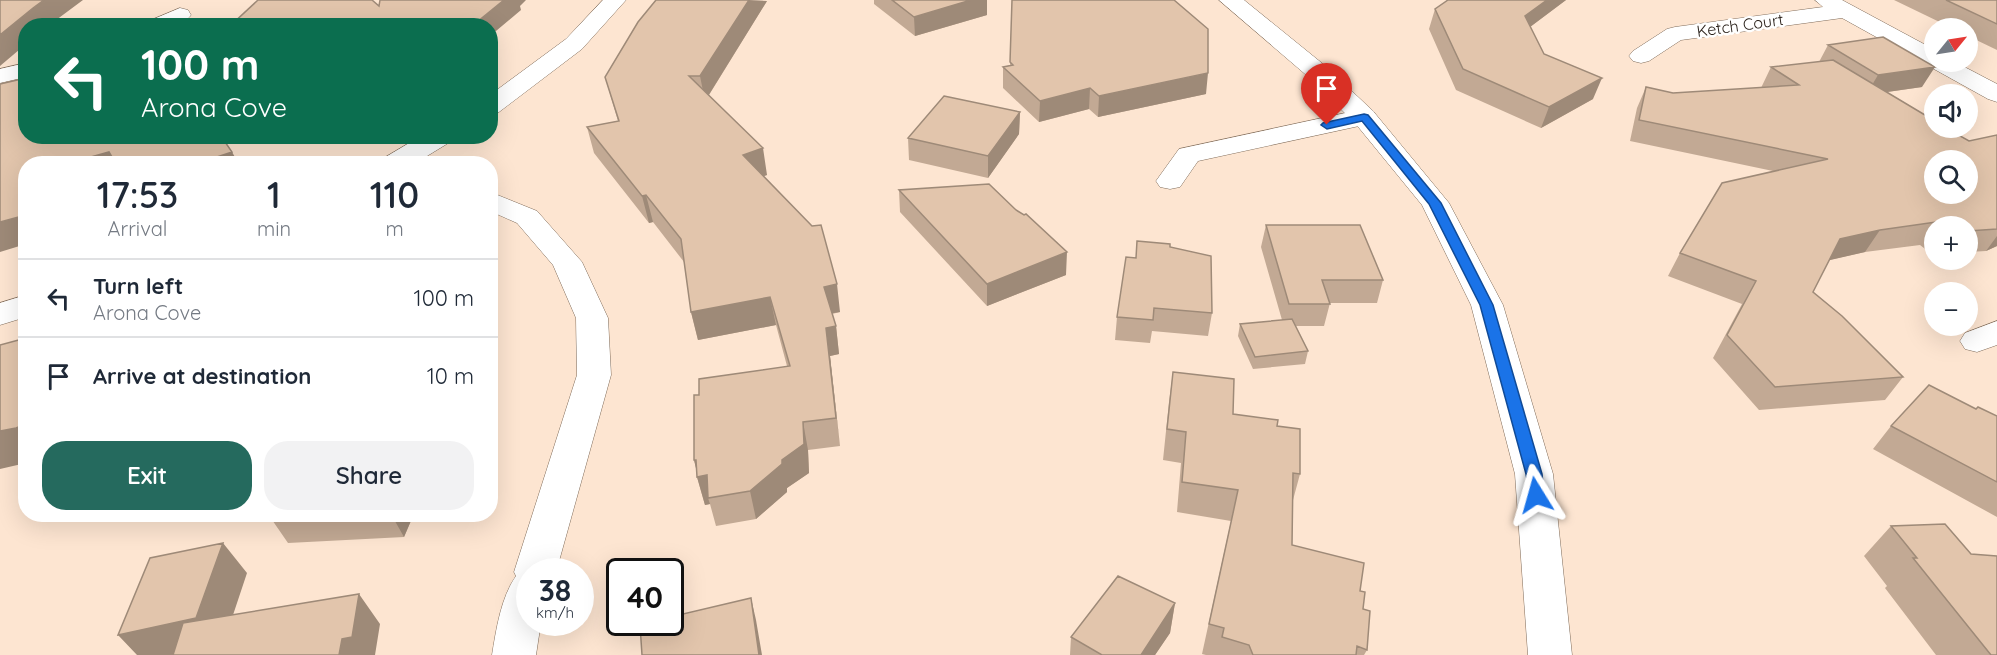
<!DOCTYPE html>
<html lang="en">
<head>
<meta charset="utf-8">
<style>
  body { margin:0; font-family:Quicksand,sans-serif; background:#f2f2f3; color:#1f2937; height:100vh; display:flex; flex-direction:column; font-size:22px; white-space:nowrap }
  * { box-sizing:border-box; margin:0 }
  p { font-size:20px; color:#747a83 }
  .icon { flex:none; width:33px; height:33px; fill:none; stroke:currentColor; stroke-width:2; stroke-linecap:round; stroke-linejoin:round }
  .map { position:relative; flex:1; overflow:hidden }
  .sheet { position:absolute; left:18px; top:156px; width:480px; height:366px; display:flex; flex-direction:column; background:#fff; border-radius:24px; box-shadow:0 6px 24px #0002 }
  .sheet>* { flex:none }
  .guide { position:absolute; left:18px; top:18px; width:480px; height:126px; border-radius:24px; box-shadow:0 6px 24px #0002; background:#0b6e4f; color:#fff; overflow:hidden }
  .needle { width:39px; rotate:60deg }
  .buttons { position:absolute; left:1924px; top:18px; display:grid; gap:12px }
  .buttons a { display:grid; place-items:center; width:54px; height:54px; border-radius:50%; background:#fff; box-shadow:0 6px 24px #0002; font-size:30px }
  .speed { position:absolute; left:516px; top:558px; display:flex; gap:12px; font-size:30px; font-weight:700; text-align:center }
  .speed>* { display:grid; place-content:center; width:78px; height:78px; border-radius:50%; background:#fff; box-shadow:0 6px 24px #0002; line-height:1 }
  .speed small { font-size:15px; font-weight:400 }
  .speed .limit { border:3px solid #111; border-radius:9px; background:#fff; color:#111 }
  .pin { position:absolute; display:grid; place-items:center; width:51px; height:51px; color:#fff; margin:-62px -26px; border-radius:50% 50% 50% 0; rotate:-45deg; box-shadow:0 0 6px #0007 }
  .pin .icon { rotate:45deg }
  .me { position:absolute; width:66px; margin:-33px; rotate:352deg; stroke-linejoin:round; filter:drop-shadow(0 0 4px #0008) }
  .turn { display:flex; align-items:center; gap:21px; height:126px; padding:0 24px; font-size:27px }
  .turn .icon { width:78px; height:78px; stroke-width:2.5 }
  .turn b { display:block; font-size:42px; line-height:51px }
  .eta { display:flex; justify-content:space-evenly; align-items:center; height:102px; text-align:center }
  .eta b { font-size:36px; font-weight:600; line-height:42px }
  .button { display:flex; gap:12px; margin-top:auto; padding:12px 24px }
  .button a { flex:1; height:69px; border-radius:24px; background:#256a5e; color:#fff; font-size:24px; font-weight:600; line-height:69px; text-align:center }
  .button a+a { background:#f2f2f3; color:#1f2937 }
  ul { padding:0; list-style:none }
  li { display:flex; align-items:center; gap:18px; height:78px; padding:0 24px; border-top:2px solid #e0e1e3 }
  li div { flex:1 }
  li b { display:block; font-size:22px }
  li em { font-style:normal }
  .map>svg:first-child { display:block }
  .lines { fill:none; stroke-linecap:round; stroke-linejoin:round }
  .minor-casing { stroke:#7f6b59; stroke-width:1 }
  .tertiary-casing { stroke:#7f6b59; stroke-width:1 }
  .minor { fill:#fff; fill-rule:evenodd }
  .tertiary { fill:#fff; fill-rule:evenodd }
  .wall { fill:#c2a994 }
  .shaded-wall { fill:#9e8a78 }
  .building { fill:#e2c5ac; stroke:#9e8a78; stroke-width:1.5; fill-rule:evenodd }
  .route { fill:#1a73e8; stroke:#114b97; stroke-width:1.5 }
  .labels { text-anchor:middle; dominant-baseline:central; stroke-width:5; stroke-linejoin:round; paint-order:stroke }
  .far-street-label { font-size:16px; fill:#251c15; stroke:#fff }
</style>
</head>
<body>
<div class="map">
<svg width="1997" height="655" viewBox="0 0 1997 655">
  <rect width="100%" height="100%" fill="#fde5d1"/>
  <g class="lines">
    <defs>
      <path id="minor" d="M 603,0 L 626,0 L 582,49 L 499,112 L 490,115 L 490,95 L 566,39 Z
        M 1815,0 L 1842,0 L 1935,50 L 1935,62 L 1955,62 L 1997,84 L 1997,102 L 1988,99 L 1842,18 L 1681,40 L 1649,61 L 1641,63 L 1633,61 L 1629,56 L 1633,51 L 1667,29 L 1675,27 L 1823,7 Z
        M 180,8 L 188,10 L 191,15 C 181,29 161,26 146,26 L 149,21 Z
        M 26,63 L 26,77 L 0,83 L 0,69 Z
        M 1364,109 L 1373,111 L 1377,117 L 1373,123 L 1198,161 L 1180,187 L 1170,189 L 1160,187 L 1156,181 L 1179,149 Z
        M 421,136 L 454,136 L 450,142 L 414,164 L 381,164 L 384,158 Z
        M 490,192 L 537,211 L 582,262 L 608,318 L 611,375 L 556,572 L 530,572 L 530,622 L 541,622 L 536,655 L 492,655 C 496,630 501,597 516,576 L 514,572 L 577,375 L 576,318 L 553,265 L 517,223 L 490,211 Z
        M 26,295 L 26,317 L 0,325 L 0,303 Z
        M 1997,321 L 1997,345 L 1977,352 L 1965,349 L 1960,341 L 1965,333 Z"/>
      <path id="tertiary" d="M 1219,0 L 1244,0 L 1323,64 L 1373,111 L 1449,203 L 1503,305 L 1553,474 L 1572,655 L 1528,655 L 1515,474 L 1471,305 L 1422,205 L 1355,123 L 1305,74 Z"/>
    </defs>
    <use href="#minor" class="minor-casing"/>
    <use href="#tertiary" class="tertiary-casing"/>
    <use href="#minor" class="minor"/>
    <use href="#tertiary" class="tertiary"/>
  </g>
  <path class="wall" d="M 874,0 L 987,0 L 987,15 L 915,36 L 874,4 Z
    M 1012,0 L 1206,94 L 1098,117 L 1089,109 L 1039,122 L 1003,88 L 1003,67 L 1010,66 Z
    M 1446,0 L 1566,0 L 1530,27 L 1544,54 L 1593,99 L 1541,128 L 1456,90 L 1429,29 L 1435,9 L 1447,1 Z
    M 1894,0 L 1997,0 L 1997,50 L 1968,36 L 1968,28 L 1952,28 Z
    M 767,1 L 709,95 L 767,175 L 763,176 L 840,312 L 832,314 L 836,326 L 839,354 L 830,356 L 840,446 L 808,450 L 809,473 L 787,488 L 787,492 L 756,519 L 716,526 L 710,504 L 705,505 L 697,477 L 697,471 L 694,460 L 699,395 L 787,366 L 776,325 L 698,340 L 691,312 L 684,262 L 653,222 L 649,223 L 594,153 L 587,127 L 618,121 L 605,77 Z
    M 1828,45 L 1922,87 L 1887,92 L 1969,141 L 1997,135 L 1997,246 L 1986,251 L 1968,252 L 1968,226 L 1935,226 L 1935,255 L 1933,255 L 1920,245 L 1865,252 L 1829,260 L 1813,292 L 1903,377 L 1885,400 L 1759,410 L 1713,358 L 1742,304 L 1668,276 L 1680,253 L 1773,171 L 1630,141 L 1637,108 L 1646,87 L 1673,93 L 1761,88 L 1771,67 L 1819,62 Z
    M 1020,112 L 1019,134 L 988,178 L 909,160 L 908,138 Z
    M 899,190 L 1066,275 L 987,306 L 900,212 Z
    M 1266,225 L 1383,280 L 1377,303 L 1330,303 L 1324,326 L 1296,326 L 1308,351 L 1305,364 L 1253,369 L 1238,336 L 1240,324 L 1282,320 L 1261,247 Z
    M 1137,241 L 1170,247 L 1212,313 L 1208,336 L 1152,331 L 1150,343 L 1115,340 L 1117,317 L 1136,258 Z
    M 1173,372 L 1233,414 L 1277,426 L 1300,474 L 1293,500 L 1292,545 L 1360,591 L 1363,609 L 1367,650 L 1364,655 L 1206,655 L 1202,654 L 1231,521 L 1177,512 L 1181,463 L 1163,460 L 1169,402 Z
    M 1976,409 L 1997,416 L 1997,517 L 1873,449 L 1891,426 Z
    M 268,514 L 423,514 L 422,515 L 413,516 L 404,537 L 288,543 Z
    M 1891,526 L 1971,554 L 1997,655 L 1936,655 L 1885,588 L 1887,586 L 1864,556 Z
    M 1175,603 L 1170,633 L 1155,655 L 1070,655 L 1071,637 Z"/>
  <path class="shaded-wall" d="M 44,0 L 83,0 L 48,26 L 26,26 L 26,44 L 0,66 L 0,35 L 33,8 Z
    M 504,0 L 526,0 L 520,6 L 521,10 L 490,36 L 490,26 L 472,26 Z
    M 749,0 L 767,1 L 705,101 L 700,76 Z
    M 971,0 L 987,0 L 987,15 L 915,36 L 914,17 Z
    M 1547,0 L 1566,0 L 1518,36 L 1525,16 Z
    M 1935,67 L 1922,87 L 1866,95 L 1878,75 Z
    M 1208,73 L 1206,94 L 1098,117 L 1099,96 Z
    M 1602,78 L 1593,99 L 1541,128 L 1549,107 Z
    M 1090,88 L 1089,109 L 1039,122 L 1040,101 Z
    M 1020,112 L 1019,134 L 988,178 L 988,156 Z
    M 763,148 L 767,175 L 748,182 L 743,155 Z
    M 109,152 L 116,164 L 66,164 Z
    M 232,152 L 239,164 L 196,164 Z
    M 646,195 L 653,222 L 649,223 L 642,196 Z
    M 26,215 L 26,244 L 0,252 L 0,222 Z
    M 1880,230 L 1865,252 L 1826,261 L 1840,239 Z
    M 1997,236 L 1997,246 L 1986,251 Z
    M 1067,252 L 1066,275 L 987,306 L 987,284 Z
    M 837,284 L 840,312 L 828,314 L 824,287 Z
    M 770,297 L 776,325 L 698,340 L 691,312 Z
    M 836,326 L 839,354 L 830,356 L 840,446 L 826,328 Z
    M 803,422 L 808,450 L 809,473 L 787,488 L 787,492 L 756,519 L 750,491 L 782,460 Z
    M 26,424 L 26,463 L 0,469 L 0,431 Z
    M 694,460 L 696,460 L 707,475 L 708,498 L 710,504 L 705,505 L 697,477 L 698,477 Z
    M 391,514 L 413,514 L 413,516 L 404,537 Z
    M 223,543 L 247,573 L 222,648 L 192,655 L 137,655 L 118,635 Z
    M 359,594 L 380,624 L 375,655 L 339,655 L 342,639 Z
    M 751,598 L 756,620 L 762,655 L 759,655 Z
    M 1175,603 L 1170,633 L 1155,655 L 1141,655 Z"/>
  <path class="building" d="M 0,0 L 44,0 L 33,8 L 0,35 Z
    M 258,0 L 372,0 L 379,6 L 380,0 L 504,0 L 472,26 L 230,26 Z
    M 656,0 L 749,0 L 700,76 L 689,76 L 763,148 L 743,155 L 812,226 L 821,225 L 837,284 L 824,287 L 836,326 L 826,328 L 836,418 L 803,422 L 804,444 L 782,460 L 782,464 L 750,491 L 708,498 L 707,475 L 697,477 L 696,460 L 694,460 L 694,395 L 699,395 L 699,379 L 790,366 L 770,297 L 691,312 L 681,239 L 646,195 L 642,196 L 587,127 L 619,121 L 605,77 L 638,22 Z
    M 892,0 L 971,0 L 914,17 Z
    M 1012,0 L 1174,0 L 1208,29 L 1208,73 L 1099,96 L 1090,88 L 1040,101 L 1003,67 L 1013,65 L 1010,62 Z
    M 1448,0 L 1547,0 L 1525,16 L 1544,54 L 1602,78 L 1549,107 L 1463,69 L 1435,9 Z
    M 1946,0 L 1997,0 L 1997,24 Z
    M 1883,37 L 1935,67 L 1878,75 L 1828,45 Z
    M 1833,60 L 1935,121 L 1935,128 L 1946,128 L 1969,141 L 1997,135 L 1997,229 L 1968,231 L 1968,226 L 1941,226 L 1936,222 L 1880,230 L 1840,239 L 1813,292 L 1842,316 L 1903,377 L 1775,387 L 1727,335 L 1756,281 L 1680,253 L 1722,183 L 1828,159 L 1639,120 L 1646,87 L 1673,93 L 1799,85 L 1771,67 ZM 1935,160 L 1968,160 L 1968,194 L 1935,194 Z
    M 26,78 L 26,136 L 221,136 L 232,152 L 196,164 L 116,164 L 109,152 L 66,164 L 26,164 L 26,215 L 0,222 L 0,84 Z
    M 944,96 L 1020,112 L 988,156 L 908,138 Z
    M 989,184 L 1016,210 L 1024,215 L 1026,214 L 1067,252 L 987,284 L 899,190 Z
    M 1266,225 L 1360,225 L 1383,280 L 1322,280 L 1330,304 L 1289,304 Z
    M 1137,241 L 1170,244 L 1170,247 L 1211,256 L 1212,313 L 1154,308 L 1153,320 L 1117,317 L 1126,257 L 1136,258 Z
    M 1292,319 L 1308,351 L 1255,357 L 1240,324 Z
    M 26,338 L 26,424 L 16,428 L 0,431 L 0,345 Z
    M 1173,372 L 1234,379 L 1233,414 L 1278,420 L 1277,426 L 1300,429 L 1300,474 L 1293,473 L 1292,545 L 1364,563 L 1360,591 L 1365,592 L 1363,609 L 1370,611 L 1367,650 L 1357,646 L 1356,655 L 1253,655 L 1249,645 L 1222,637 L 1224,628 L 1209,624 L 1238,490 L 1182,482 L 1186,432 L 1167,429 Z
    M 1929,385 L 1976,409 L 1978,407 L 1997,416 L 1997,482 L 1891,426 Z
    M 1945,524 L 1971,554 L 1997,556 L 1997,655 L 1991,655 L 1913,558 L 1917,558 L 1891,526 Z
    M 223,543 L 196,618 L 118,635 L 150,558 Z
    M 1118,576 L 1175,603 L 1141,655 L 1102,655 L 1071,637 Z
    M 359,594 L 352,637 L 342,639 L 339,655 L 173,655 L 183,623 Z
    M 751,598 L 759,655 L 642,655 L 640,625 L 649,622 L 670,622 L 670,617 Z"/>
  <path class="route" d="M 1364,114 L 1368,115 L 1441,203 L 1493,305 L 1542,474 L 1544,495 L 1542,499 L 1536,501 L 1530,499 L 1526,474 L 1480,305 L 1429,204 L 1362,121 L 1327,129 L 1321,125 L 1323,123 Z"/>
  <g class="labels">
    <g class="far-street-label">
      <text transform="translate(1740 25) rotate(-8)">Ketch Court</text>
    </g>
  </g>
</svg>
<div class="buttons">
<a><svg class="needle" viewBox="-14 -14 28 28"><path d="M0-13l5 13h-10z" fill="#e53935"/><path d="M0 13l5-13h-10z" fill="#747a83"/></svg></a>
<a><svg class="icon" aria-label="sound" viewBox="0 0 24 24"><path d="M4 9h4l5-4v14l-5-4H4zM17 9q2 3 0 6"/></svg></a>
<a><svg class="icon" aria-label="search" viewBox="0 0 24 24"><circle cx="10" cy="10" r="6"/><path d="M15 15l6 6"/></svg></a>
<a>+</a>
<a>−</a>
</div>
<div class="speed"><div>38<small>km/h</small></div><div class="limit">40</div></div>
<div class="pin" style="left:1327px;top:125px;background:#d93025"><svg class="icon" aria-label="arrive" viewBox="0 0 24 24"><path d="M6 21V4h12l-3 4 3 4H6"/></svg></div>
<svg class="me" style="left:1536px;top:495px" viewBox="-20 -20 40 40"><path d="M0-17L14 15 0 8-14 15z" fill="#1a73e8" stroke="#fff" stroke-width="4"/></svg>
<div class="guide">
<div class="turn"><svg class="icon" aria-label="left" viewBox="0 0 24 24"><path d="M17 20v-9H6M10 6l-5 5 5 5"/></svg><div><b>100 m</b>Arona Cove</div></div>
</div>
<section class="sheet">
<div class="eta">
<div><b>17:53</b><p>Arrival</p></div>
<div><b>1</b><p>min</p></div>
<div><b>110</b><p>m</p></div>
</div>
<ul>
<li><svg class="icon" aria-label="left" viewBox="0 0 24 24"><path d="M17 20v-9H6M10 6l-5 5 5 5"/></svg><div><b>Turn left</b><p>Arona Cove</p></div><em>100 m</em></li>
<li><svg class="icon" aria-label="arrive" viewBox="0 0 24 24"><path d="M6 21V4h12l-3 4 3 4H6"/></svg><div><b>Arrive at destination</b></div><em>10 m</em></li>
</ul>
<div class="button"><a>Exit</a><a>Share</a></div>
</section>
</div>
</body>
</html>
